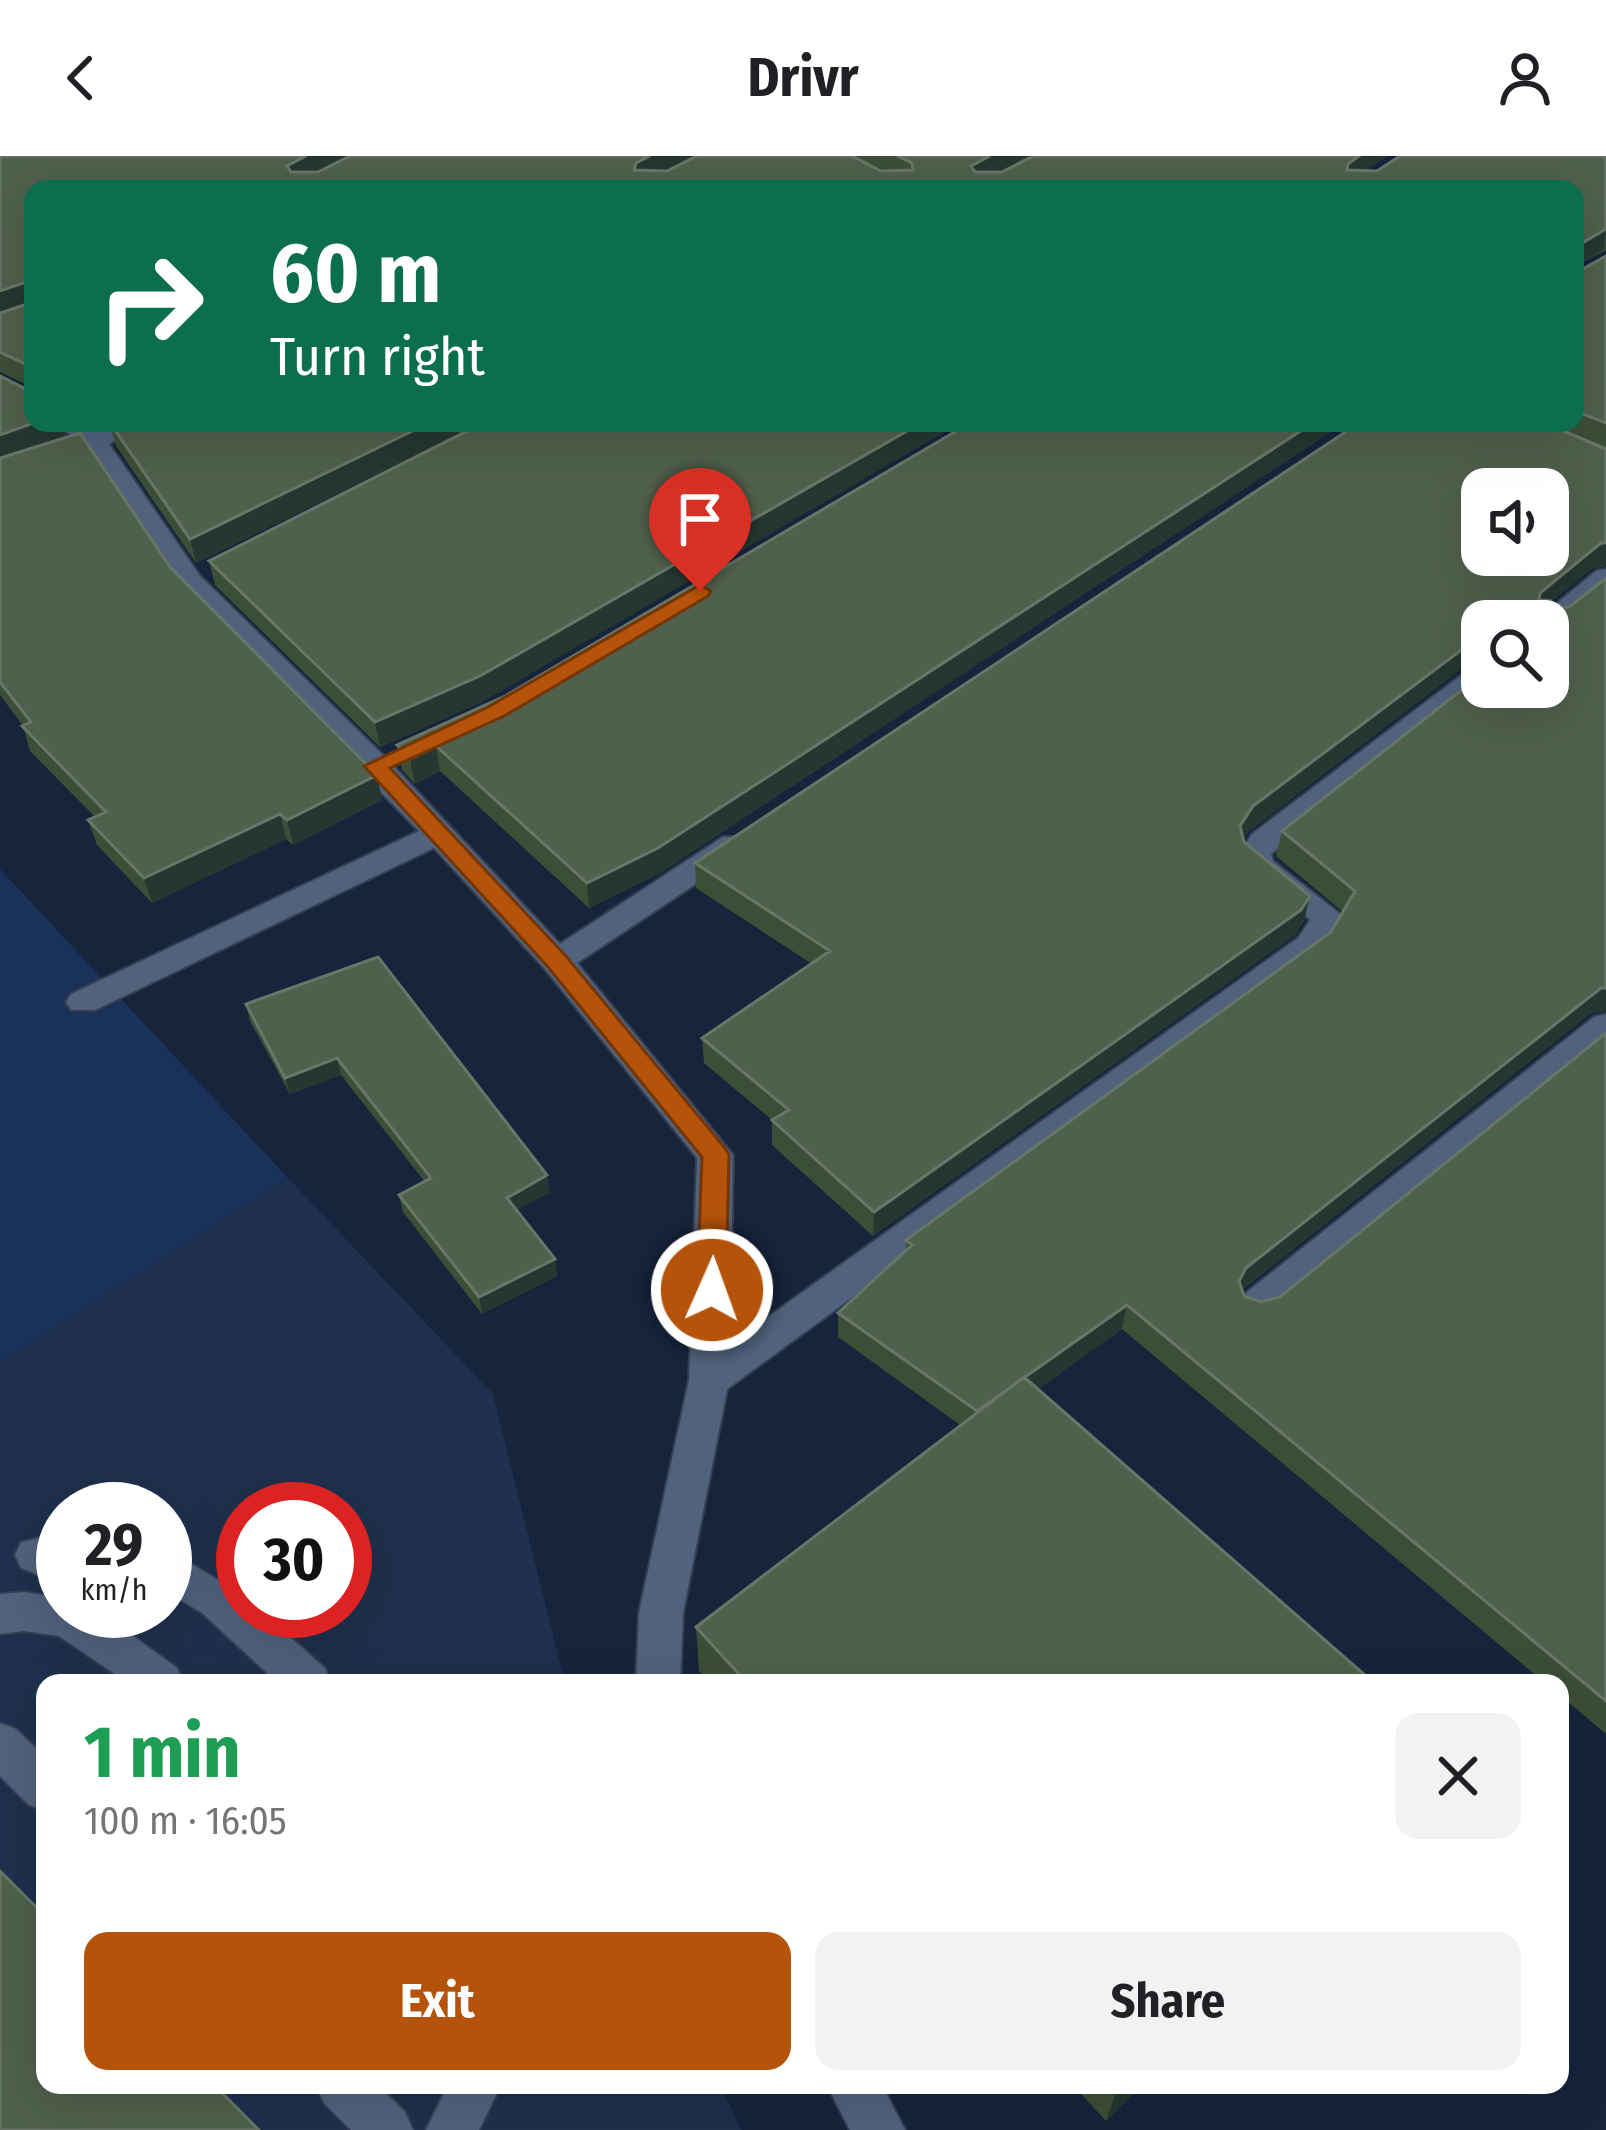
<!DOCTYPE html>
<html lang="en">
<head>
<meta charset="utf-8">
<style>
  body { margin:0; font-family:"Fira Sans Condensed",sans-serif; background:#f2f2f2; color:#202124; height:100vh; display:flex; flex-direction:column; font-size:45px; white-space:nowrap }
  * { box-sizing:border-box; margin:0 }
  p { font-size:39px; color:#757577 }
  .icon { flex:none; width:66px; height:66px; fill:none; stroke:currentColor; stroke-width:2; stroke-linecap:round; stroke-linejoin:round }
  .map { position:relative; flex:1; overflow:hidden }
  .sheet { position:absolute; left:36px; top:1518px; width:1533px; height:420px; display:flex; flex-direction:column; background:#fff; border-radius:24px; box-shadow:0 12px 48px #0002 }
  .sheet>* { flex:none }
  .guide { position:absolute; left:24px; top:24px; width:1560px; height:252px; border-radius:24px; box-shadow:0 12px 48px #0002; background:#0b6e4f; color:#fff; overflow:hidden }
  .buttons { position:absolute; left:1461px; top:312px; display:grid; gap:24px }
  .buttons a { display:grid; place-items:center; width:108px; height:108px; border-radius:24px; background:#fff; box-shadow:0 12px 48px #0002; font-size:60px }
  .speed { position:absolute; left:36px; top:1326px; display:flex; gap:24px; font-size:60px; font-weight:700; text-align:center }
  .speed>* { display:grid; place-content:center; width:156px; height:156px; border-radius:50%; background:#fff; box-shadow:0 12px 48px #0002; line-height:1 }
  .speed small { font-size:30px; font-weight:400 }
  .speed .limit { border:18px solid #d22; background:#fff; color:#111 }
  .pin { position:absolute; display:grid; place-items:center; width:102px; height:102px; color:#fff; margin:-123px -51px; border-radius:50% 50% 50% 0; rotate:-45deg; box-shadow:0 0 12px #0007 }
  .pin .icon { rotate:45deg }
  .me { position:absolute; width:132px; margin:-66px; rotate:2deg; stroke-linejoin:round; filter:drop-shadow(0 0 9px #0008) }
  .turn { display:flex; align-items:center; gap:42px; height:252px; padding:0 48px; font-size:54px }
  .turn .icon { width:156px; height:156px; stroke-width:2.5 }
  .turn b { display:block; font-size:84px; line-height:102px }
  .round { display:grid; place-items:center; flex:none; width:126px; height:126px; border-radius:24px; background:#f2f2f2 }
  .headline { display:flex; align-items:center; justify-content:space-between; height:204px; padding:0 48px }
  h1 { font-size:72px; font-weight:700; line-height:90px; color:#1e9e55 }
  .action { display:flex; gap:24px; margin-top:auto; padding:24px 48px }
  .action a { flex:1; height:138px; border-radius:24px; background:#b45309; color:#fff; font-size:48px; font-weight:700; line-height:138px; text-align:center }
  .action a+a { background:#f2f2f2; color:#202124 }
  header { display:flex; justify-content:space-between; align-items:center; height:156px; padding:0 48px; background:#fff; font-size:54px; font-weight:700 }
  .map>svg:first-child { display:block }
  .built { fill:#1e304d; fill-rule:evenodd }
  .green { fill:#1a3259 }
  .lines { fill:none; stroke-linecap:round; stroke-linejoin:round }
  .service-casing { stroke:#363f52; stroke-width:4 }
  .minor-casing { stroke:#363f52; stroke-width:4 }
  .service { fill:#51627d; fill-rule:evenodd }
  .minor { fill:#51627d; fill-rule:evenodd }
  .wall { fill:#3d4e37 }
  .shaded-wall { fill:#263630 }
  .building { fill:#4f604c; stroke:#687668; stroke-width:3; fill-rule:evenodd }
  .route { fill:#b45309; stroke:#753606; stroke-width:3 }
</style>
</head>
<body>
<header><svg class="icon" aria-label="back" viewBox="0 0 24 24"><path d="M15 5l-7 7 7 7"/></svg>Drivr<svg class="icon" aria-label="person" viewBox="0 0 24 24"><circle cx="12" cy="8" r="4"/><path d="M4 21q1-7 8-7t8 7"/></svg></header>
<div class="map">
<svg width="1606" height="1974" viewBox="0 0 1606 1974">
  <rect width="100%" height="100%" fill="#16243c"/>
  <path class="built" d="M 288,1022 L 493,1238 L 565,1527 L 45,1527 L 45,1929 L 721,1929 L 741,1974 L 0,1974 L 0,1207 ZM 63,1353 L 165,1353 L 165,1455 L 63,1455 ZM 243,1353 L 345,1353 L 345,1455 L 243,1455 Z"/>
  <path class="green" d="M 0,713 L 288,1022 L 0,1207 Z"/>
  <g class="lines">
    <defs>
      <path id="service" d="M 709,1208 L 723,1212 L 729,1224 L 683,1457 L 680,1527 L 636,1527 L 639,1457 L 689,1224 L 695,1212 Z
        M 63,1377 L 63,1415 L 36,1418 L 21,1412 L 15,1399 L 21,1386 Z
        M 165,1392 L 243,1439 L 243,1455 L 261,1455 L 325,1512 L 331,1527 L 278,1527 L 202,1457 L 165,1434 Z
        M 24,1436 L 63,1442 L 63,1455 L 103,1458 L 177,1512 L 183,1527 L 128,1527 L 59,1480 L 24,1475 L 0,1478 L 0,1438 Z
        M 0,1567 L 16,1573 L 45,1601 L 45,1655 L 29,1649 L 0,1620 Z
        M 316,1929 L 378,1929 L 405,1956 L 413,1974 L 351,1974 L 324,1947 Z
        M 448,1929 L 501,1929 L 479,1974 L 426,1974 Z
        M 827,1929 L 882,1929 L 905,1974 L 850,1974 Z"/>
      <path id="minor" d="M 55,267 L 84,267 L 97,275 L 115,267 L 148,267 L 109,288 L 200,420 L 386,602 L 560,788 L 723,681 L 745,681 L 750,688 L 745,695 L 577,807 L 733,999 L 730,1188 L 1298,782 L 1310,764 L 1243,710 L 1239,698 L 1252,678 L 1472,511 L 1482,508 L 1482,531 L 1271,698 L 1273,705 L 1344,761 L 1322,798 L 723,1236 L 709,1240 L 695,1236 L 689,1224 L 697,1002 L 545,813 L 434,692 L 95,854 L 71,854 L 66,846 L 71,838 L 419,675 L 180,432 L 89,295 L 0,326 L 0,310 L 76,283 Z
        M 1606,413 L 1606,434 L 1558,472 L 1548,474 L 1548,465 L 1535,465 L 1596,415 Z
        M 1606,858 L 1606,888 L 1270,1162 L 1256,1166 L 1242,1162 L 1237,1151 L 1242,1140 L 1594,861 Z"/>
    </defs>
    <use href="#service" class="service-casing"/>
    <use href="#minor" class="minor-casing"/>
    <use href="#service" class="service"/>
    <use href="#minor" class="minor"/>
  </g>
  <path class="wall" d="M 0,0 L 694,0 L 664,15 L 884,15 L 854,0 L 1028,0 L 999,16 L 1033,0 L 1387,0 L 1365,15 L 1377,15 L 1606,0 L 1606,94 L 1580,107 L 1581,114 L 1606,100 L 1606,410 L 1593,412 L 1551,446 L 1553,453 L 1569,451 L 1606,422 L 1606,855 L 1591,857 L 1242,1134 L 1244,1140 L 1261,1146 L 1280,1141 L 1606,877 L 1606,1578 L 1560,1539 L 1560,1527 L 1545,1527 L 1122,1173 L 1038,1233 L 1374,1527 L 710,1527 L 699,1515 L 696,1471 L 960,1269 L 838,1181 L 838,1157 L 906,1095 L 906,1084 L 1331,776 L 1343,756 L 1276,700 L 1282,675 L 1548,531 L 1482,465 L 1482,505 L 1469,507 L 1248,676 L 1243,683 L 1304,765 L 1295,779 L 873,1080 L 772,989 L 772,964 L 704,907 L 702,882 L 812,808 L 696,732 L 695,707 L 1359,267 L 1575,267 L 1575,33 L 33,33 L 33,267 L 62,267 L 67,281 L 170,411 L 382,644 L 293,689 L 286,683 L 152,747 L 97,689 L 88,664 L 95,661 L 30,595 L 23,570 L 0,539 L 0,220 L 24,232 L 29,230 L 0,216 Z
    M 109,267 L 481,267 L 196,407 L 116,290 Z
    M 970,267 L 1344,267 L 660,717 L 589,752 L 440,615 L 415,628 L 402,614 L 397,589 L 505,540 Z
    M 209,405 L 484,545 L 380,591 L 215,429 Z
    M 378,801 L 550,1036 L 517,1054 L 555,1103 L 557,1120 L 482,1158 L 403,1056 L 399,1039 L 425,1026 L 341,919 L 290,938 L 250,865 L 246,848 Z
    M 1073,1929 L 1142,1929 L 1106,1965 Z"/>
  <path class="shaded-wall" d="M 306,0 L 351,0 L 291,32 L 287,10 Z
    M 650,0 L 694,0 L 637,29 L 634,14 L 636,7 Z
    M 990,0 L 1028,0 L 970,32 L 971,10 Z
    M 1359,0 L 1387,0 L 1343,29 L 1348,8 Z
    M 1606,73 L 1604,93 L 1575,110 L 1579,89 Z
    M 29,125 L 33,148 L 0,160 L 0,135 Z
    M 34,267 L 62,267 L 67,282 L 0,305 L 0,279 Z
    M 429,267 L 481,267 L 196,407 L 190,383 Z
    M 921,267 L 960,267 L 484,545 L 380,591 L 375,566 Z
    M 1313,267 L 1344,267 L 660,717 L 589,752 L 587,727 Z
    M 1601,387 L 1606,387 L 1606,410 L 1593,412 L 1532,462 L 1540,437 Z
    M 1482,481 L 1481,504 L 1469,507 L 1248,676 L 1235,696 L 1240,670 L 1253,650 L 1476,483 Z
    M 436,590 L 440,615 L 415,628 L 410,603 Z
    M 377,619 L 382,644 L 293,689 L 287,664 Z
    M 280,658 L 286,683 L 152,747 L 144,722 Z
    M 1310,740 L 1304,765 L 1295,779 L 873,1080 L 874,1056 Z
    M 1601,832 L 1606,832 L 1606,855 L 1591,857 L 1239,1136 L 1239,1125 L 1246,1112 Z
    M 337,902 L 341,919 L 290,938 L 285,922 Z
    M 547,1019 L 550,1036 L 510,1058 L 507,1042 Z
    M 555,1103 L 557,1120 L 482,1158 L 479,1141 Z
    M 1127,1149 L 1122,1173 L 974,1279 L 977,1255 Z
    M 1120,1929 L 1142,1929 L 1106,1965 L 1118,1931 Z"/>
  <path class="building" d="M 0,0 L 306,0 L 287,10 L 291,16 L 318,16 L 350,0 L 650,0 L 636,7 L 634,14 L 667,15 L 697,0 L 852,0 L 881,15 L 913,14 L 912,7 L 897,0 L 990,0 L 971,10 L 975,16 L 1002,16 L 1033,0 L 1359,0 L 1348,8 L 1347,14 L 1377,15 L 1400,0 L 1606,0 L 1606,73 L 1579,89 L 1581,114 L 1606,100 L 1606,267 L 1575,255 L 1575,33 L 33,33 L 34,267 L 0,279 L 0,220 L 24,232 L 31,229 L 31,211 L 0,196 L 0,157 L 30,147 L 29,125 L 0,135 Z
    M 110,267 L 429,267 L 190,383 Z
    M 483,267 L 921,267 L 480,520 L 375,566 L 209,405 Z
    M 970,267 L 1313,267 L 658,692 L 587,727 L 436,590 L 410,603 L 397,589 L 505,540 Z
    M 1359,267 L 1545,267 L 1606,293 L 1606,387 L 1601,387 L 1540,437 L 1539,444 L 1551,445 L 1553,453 L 1569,451 L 1606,422 L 1606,832 L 1601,832 L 1246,1112 L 1239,1125 L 1244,1140 L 1261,1146 L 1280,1141 L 1606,877 L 1606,1545 L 1127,1149 L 977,1255 L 838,1157 L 912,1089 L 906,1084 L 1331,776 L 1355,735 L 1282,675 L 1482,518 L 1482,531 L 1548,531 L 1548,465 L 1482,465 L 1482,481 L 1476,483 L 1253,650 L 1240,670 L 1244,686 L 1310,740 L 1301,754 L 874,1056 L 772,964 L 789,954 L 702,882 L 830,795 L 695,707 ZM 1482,333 L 1548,333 L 1548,399 L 1482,399 Z
    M 80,277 L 170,411 L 377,619 L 287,664 L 280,658 L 144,722 L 88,664 L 106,656 L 22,570 L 31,566 L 0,526 L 0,302 Z
    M 378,801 L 547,1019 L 507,1042 L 555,1103 L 479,1141 L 399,1039 L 431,1022 L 337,902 L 285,922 L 246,848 Z
    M 1024,1221 L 1374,1527 L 747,1527 L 696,1471 Z
    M 0,1715 L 45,1760 L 45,1929 L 214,1929 L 259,1974 L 0,1974 Z"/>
  <path class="route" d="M 700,429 L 711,435 L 708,440 L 504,560 L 390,612 L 565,799 L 725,992 L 729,999 L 726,1134 L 722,1142 L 701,1142 L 697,1134 L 702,1001 L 548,811 L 364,610 L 488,551 Z"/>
</svg>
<div class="buttons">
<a><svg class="icon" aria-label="sound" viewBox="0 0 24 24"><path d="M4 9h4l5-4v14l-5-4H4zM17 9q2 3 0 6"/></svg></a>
<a><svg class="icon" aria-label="search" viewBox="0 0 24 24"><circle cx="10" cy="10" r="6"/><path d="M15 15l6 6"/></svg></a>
</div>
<div class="speed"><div>29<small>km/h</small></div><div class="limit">30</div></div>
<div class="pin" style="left:700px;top:435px;background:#d93025"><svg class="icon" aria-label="arrive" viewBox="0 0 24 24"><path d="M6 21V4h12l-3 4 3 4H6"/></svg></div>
<svg class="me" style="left:712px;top:1134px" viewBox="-20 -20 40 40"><circle r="17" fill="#b45309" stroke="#fff" stroke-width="3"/><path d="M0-11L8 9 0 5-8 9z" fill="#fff"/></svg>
<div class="guide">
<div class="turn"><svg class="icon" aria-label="right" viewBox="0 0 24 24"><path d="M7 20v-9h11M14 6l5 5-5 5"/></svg><div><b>60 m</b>Turn right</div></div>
</div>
<section class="sheet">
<div class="headline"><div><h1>1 min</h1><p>100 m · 16:05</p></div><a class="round"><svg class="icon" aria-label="close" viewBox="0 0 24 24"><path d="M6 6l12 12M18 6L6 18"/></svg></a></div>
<div class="action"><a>Exit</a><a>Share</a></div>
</section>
</div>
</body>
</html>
